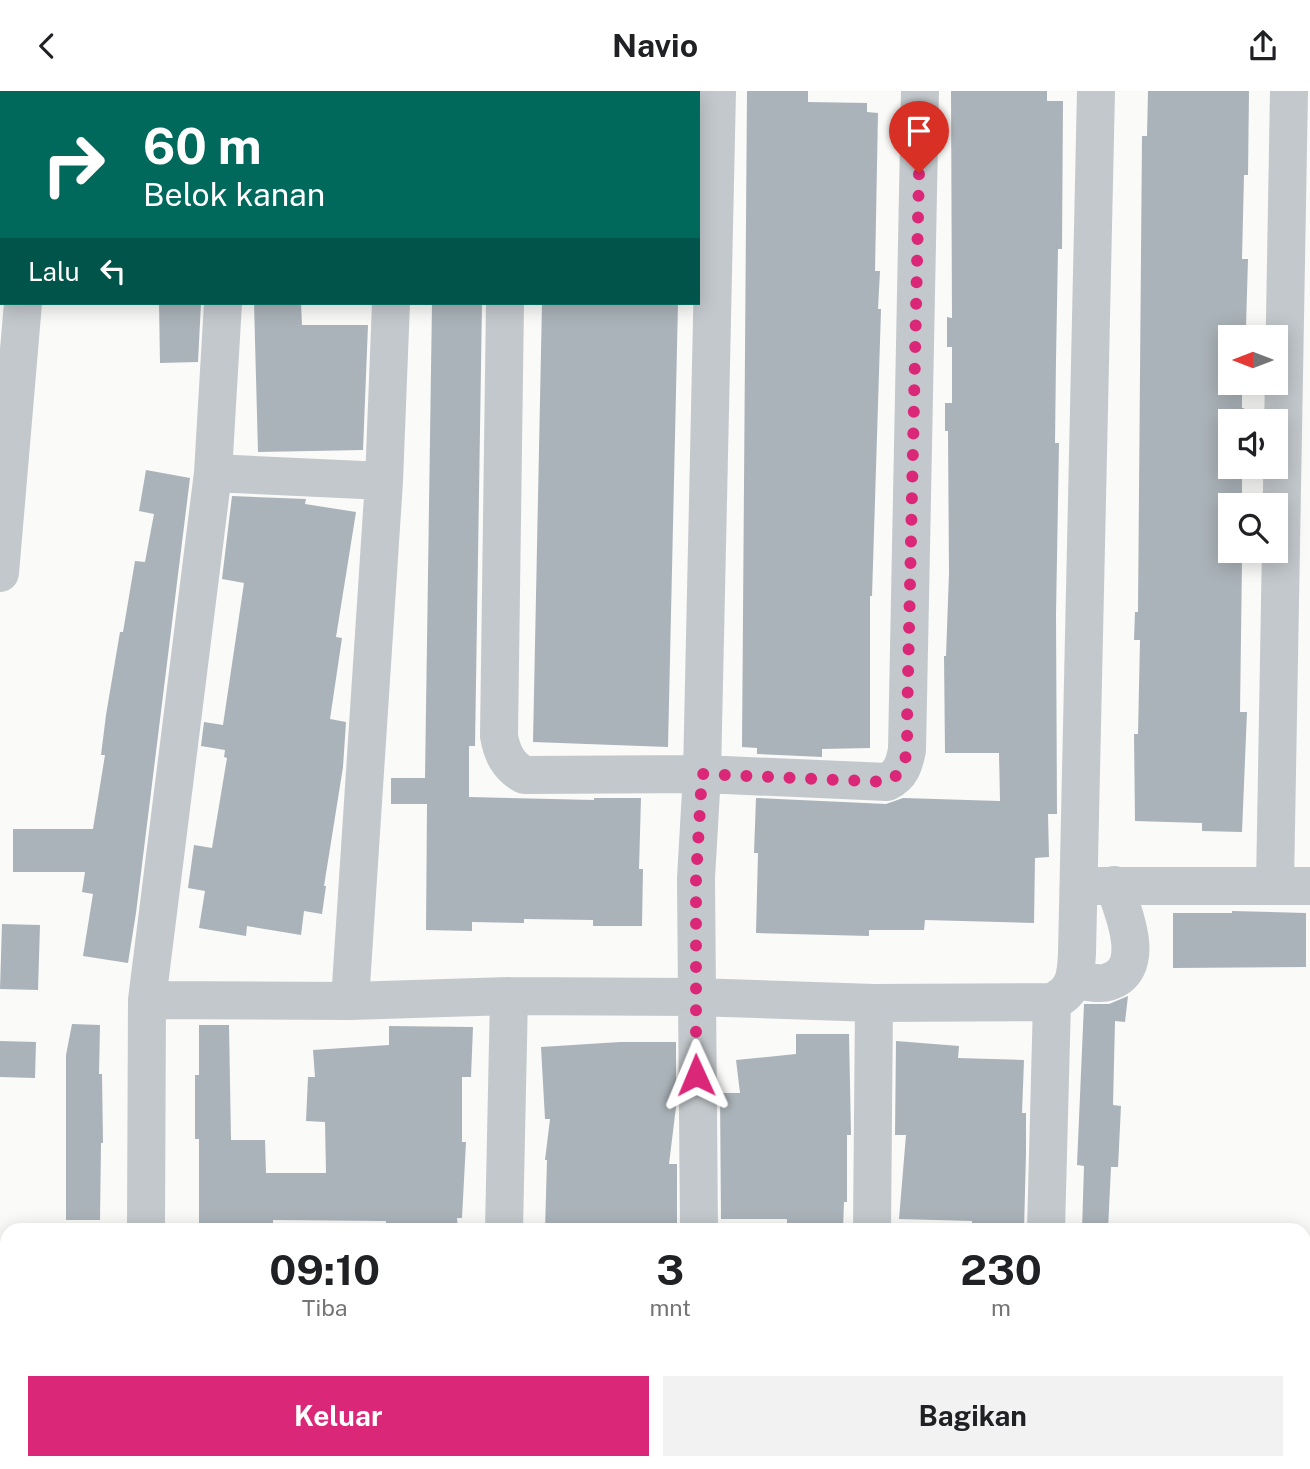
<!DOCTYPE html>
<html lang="id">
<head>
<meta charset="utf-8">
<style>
  body { margin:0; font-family:"Public Sans",sans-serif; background:#f2f2f2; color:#202124; height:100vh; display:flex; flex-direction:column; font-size:26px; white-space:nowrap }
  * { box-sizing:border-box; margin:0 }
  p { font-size:23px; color:#757577 }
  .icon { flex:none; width:38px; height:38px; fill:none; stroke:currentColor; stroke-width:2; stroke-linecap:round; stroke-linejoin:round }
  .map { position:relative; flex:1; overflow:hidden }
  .details { position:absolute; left:0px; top:1132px; width:1311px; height:247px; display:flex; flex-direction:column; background:#fff; border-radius:21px 21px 0 0; box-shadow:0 4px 18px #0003 }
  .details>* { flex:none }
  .top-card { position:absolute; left:0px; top:0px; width:700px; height:214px; box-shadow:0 4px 18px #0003; background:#00695c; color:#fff; overflow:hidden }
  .needle { width:46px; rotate:270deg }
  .buttons { position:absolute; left:1218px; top:234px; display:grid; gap:14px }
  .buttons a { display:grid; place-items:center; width:70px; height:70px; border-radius:0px; background:#fff; box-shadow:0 4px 18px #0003; font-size:35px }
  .pin { position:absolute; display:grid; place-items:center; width:60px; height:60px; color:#fff; margin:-72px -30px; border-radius:50% 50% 50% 0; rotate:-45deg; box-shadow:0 0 7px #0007 }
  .pin .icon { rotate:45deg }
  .me { position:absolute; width:77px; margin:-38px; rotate:359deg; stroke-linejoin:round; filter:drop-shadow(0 0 5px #0008) }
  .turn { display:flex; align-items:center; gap:24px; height:147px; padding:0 28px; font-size:32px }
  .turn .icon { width:91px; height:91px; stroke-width:2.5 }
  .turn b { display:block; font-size:49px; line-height:60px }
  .then { display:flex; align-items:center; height:66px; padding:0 28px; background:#0003; gap:14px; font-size:26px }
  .eta { display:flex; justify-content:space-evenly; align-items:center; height:119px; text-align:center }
  .eta b { font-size:42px; font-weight:700; line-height:49px }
  .button { display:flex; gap:14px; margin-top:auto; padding:14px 28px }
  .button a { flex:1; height:80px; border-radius:0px; background:#db2777; color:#fff; font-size:28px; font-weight:700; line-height:80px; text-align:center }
  .button a+a { background:#f2f2f2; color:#202124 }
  header { display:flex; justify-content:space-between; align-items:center; height:91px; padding:0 28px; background:#fff; font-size:32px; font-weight:700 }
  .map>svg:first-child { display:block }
  .building { fill:#aab3b9 }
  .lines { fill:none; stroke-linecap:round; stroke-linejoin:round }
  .minor { stroke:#c3c8cc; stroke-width:38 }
  .route { stroke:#db2777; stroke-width:12; stroke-dasharray:0 21.6 }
</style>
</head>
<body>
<header><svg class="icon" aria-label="back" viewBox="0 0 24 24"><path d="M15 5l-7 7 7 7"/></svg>Navio<svg class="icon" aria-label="share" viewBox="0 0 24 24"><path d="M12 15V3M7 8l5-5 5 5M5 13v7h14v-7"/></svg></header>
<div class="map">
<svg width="1310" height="1378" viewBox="0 0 1310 1378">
  <rect width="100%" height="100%" fill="#fafaf8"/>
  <path class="building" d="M 747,0 L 808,0 L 808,11 L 867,12 L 867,21 L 878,22 L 875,180 L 880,180 L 878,218 L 881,218 L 872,505 L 870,505 L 870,657 L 822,658 L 822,666 L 757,663 L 757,657 L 742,656 Z
    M 951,0 L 1047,0 L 1047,10 L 1063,10 L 1062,158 L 1058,158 L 1056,268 L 1055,352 L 1059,352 L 1056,523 L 1057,723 L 1048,723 L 1049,766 L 1035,767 L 1034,832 L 925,829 L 924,839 L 869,839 L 869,845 L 756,842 L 758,762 L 754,762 L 756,707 L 886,713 L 903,707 L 1000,710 L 999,662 L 945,662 L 944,565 L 946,565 L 949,482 L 948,340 L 945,340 L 945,312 L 952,312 L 952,256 L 947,256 L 947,226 L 952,227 Z
    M 1148,0 L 1249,0 L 1248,84 L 1244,84 L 1242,168 L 1248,168 L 1246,236 L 1243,236 L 1243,247 L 1230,247 L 1230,292 L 1242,292 L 1242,317 L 1244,317 L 1244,331 L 1230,331 L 1230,376 L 1242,376 L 1242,415 L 1230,415 L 1230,460 L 1241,460 L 1242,469 L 1240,621 L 1247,621 L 1242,741 L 1202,740 L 1202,732 L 1135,730 L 1134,643 L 1138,643 L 1140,549 L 1134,549 L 1135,521 L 1138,521 L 1142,45 L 1147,45 Z
    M 159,212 L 201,212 L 198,271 L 160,272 Z
    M 254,212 L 301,212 L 302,234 L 368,234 L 363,359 L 258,361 Z
    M 432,212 L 482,212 L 475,655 L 469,655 L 469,706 L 594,709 L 594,707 L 641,707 L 639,778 L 643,778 L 642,835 L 593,835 L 593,829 L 524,828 L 524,832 L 472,831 L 472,840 L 426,839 L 427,713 L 391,713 L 391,687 L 425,687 Z
    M 542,212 L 678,212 L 668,656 L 533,651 Z
    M 146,379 L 190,387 L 136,822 L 128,872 L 83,865 L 93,803 L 82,801 L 85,781 L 13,781 L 13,738 L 93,738 L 105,664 L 101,664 L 106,624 L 120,541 L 123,541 L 135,470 L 145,471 L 154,423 L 139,420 Z
    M 232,405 L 306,408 L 305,413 L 356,421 L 336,546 L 342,547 L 330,628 L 346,631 L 343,676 L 324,795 L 326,795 L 322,823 L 304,820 L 301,844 L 247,835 L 246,845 L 199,837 L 205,800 L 188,797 L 194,754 L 212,757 L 227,667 L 224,666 L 225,659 L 201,655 L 204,631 L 223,634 L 244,492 L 222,488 Z
    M 1232,820 L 1306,822 L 1306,876 L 1173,877 L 1173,822 L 1232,822 Z
    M 2,833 L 40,834 L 38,899 L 0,898 Z
    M 1128,905 L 1125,931 L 1115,930 L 1113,1014 L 1121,1015 L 1118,1076 L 1111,1076 L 1108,1139 L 1082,1139 L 1084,1075 L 1077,1074 L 1084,913 L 1109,913 Z
    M 72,933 L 100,934 L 99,983 L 102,983 L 103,1052 L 101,1052 L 100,1129 L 66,1129 L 66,964 Z
    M 199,934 L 229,934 L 231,1049 L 265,1049 L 266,1082 L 326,1082 L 325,1031 L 306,1030 L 308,986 L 315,986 L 313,959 L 389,954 L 389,935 L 473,936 L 471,986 L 462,986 L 462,1051 L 466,1051 L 462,1127 L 457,1127 L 458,1139 L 386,1139 L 386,1130 L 273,1129 L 273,1132 L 265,1132 L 264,1139 L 199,1139 L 199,1048 L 195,1048 L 195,984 L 199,984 Z
    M 796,943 L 849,943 L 851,1044 L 847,1044 L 847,1111 L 844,1111 L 843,1139 L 787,1139 L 787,1128 L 721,1128 L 720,1002 L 740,1002 L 736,969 L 796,963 Z
    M 0,950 L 36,951 L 35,987 L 0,986 Z
    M 896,950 L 959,955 L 958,967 L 1024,969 L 1022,1022 L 1026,1022 L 1026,1062 L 1024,1139 L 972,1139 L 972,1130 L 899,1128 L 906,1044 L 895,1044 Z
    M 620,951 L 676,951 L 676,1016 L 669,1073 L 677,1073 L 677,1139 L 545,1139 L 547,1069 L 545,1069 L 550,1028 L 545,1028 L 541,956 Z"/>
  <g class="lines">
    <path class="minor" d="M 38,0 L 38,2
      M 154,2 L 154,0
      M 398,2 L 398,0
      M 508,2 L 508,0
      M 505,212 L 499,645 C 502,662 508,675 524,684 L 702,683 L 887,691 C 901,684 904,674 907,659 L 920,0
      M 213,382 L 384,390
      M 0,482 L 23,212
      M 1275,794 L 1289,0
      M 1079,795 L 1310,795
      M 1076,889 C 1085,890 1099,894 1108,891 C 1149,879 1123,820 1114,794
      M 147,909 L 350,910 L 509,905 L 695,906 L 874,912 L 1052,911 C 1075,900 1076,885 1077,862 L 1096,0
      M 350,910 L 384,390 L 391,212
      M 146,1139 L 147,909 L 213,382 L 223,212
      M 504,1139 L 509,905
      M 699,1139 L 696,787 L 702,683 L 717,0
      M 872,1139 L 874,912
      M 1046,1139 L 1052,911
      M 153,1372 L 154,1378
      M 843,1372 L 855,1378
      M 500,1378 L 500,1372
      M 699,1378 L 699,1372
      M 1039,1378 L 1039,1372"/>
  </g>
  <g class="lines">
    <path class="route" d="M 696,984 L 696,788 L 702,683 L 887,691 C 910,680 907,654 907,632 L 919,82"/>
  </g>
</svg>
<div class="buttons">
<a><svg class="needle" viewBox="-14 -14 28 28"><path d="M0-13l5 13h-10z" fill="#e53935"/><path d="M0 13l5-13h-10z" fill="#757577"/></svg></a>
<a><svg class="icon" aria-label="sound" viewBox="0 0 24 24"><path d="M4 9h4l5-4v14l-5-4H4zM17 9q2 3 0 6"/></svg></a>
<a><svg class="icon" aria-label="search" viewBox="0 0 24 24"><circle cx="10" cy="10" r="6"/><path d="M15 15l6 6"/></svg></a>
</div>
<div class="pin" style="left:919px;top:82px;background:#d93025"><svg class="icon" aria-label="arrive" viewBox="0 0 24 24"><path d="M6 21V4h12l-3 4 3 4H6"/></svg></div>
<svg class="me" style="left:696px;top:984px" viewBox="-20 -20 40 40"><path d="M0-17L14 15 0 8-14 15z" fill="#db2777" stroke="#fff" stroke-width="4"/></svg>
<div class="top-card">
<div class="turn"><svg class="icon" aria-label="right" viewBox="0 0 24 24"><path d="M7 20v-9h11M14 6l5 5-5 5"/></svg><div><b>60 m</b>Belok kanan</div></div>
<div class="then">Lalu<svg class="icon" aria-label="left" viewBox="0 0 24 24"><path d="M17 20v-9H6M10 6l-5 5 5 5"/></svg></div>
</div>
<section class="details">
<div class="eta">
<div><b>09:10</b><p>Tiba</p></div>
<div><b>3</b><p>mnt</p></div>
<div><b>230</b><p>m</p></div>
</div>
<div class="button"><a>Keluar</a><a>Bagikan</a></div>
</section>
</div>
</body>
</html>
